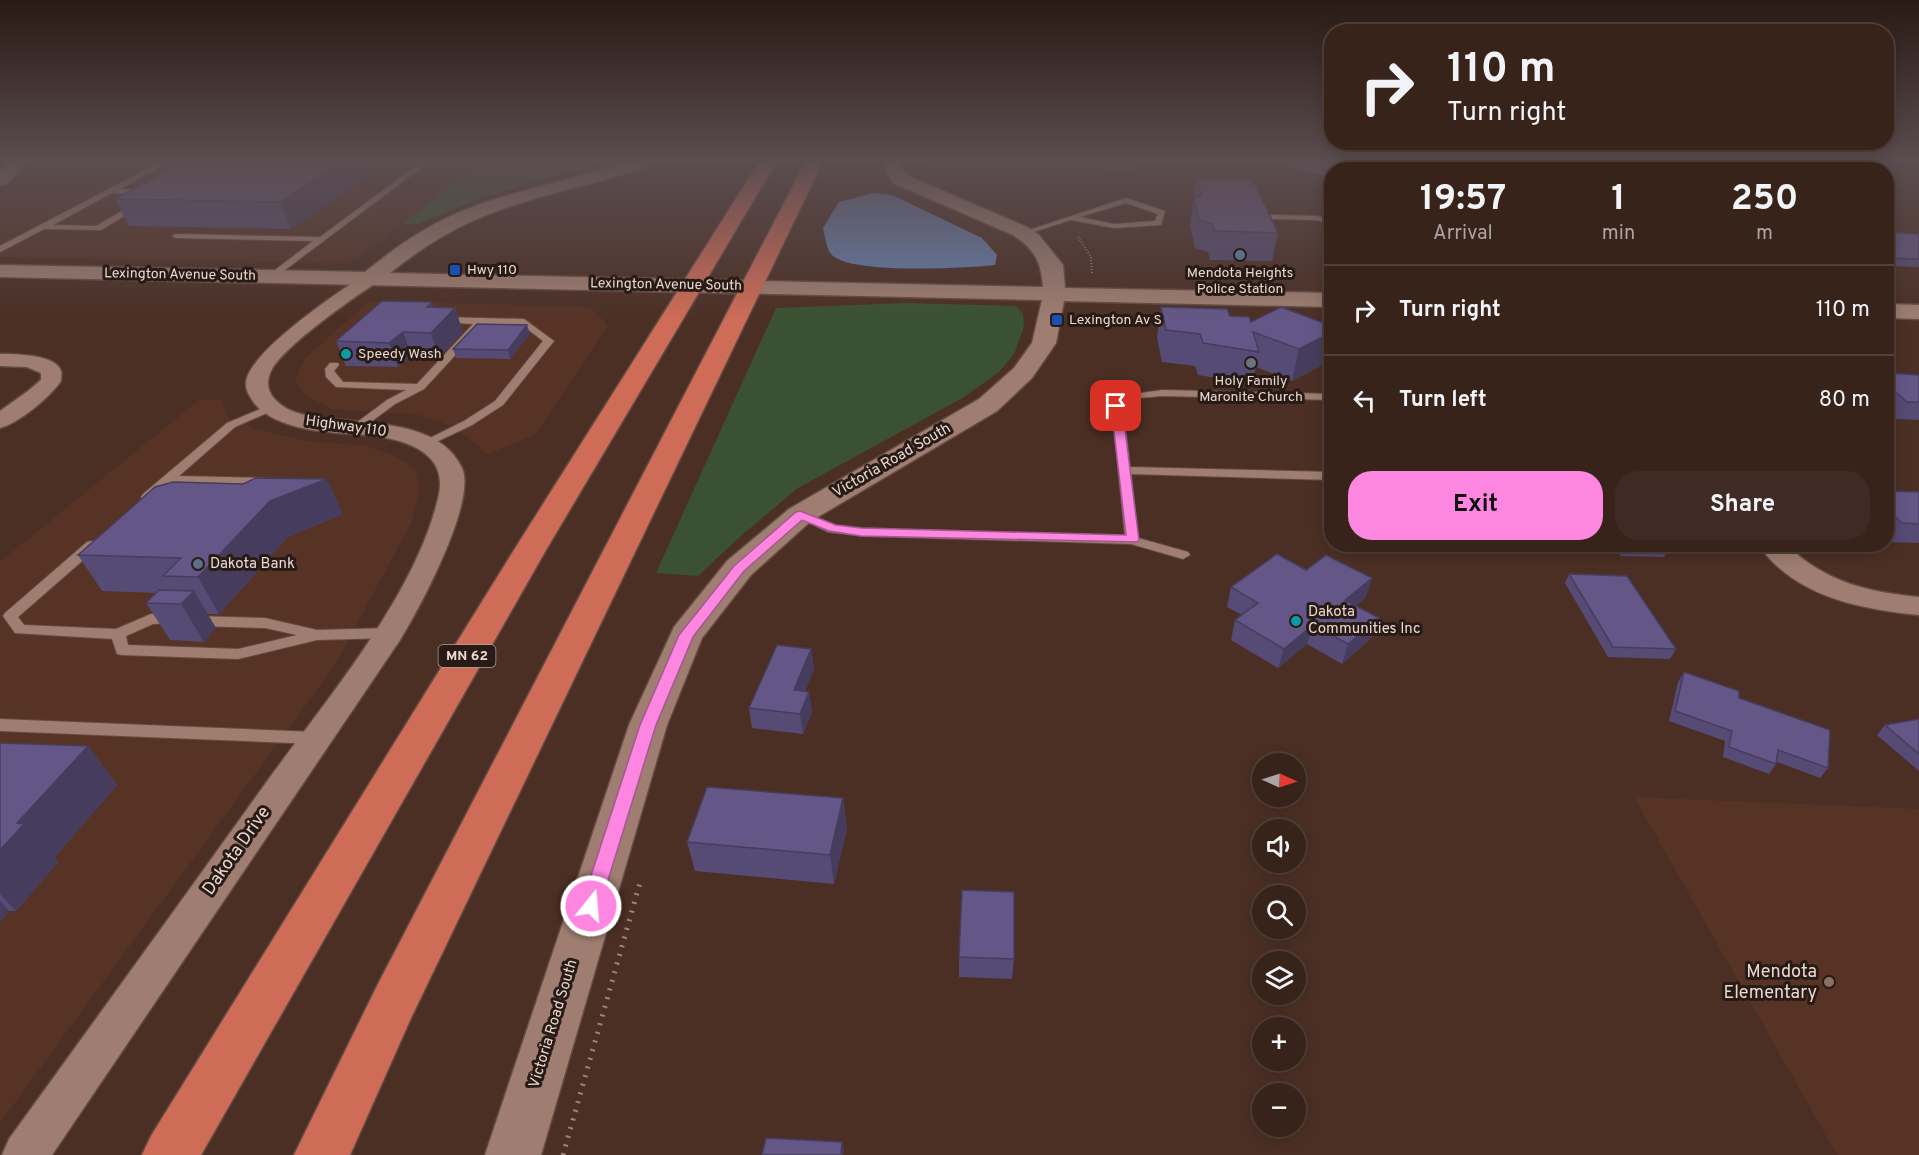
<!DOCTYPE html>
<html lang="en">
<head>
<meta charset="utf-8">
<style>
  body { margin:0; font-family:Overpass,sans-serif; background:#3f2b24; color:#f1f3f6; height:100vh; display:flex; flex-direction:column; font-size:22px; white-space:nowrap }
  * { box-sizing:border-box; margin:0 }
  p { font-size:20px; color:#aba4a3 }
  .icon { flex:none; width:33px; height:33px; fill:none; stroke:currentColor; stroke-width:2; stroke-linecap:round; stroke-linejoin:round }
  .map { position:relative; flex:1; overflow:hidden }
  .side { position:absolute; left:1324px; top:162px; width:570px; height:390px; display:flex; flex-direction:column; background:#38231b; border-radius:24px; box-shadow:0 3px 15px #0003,0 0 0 2px #52403a }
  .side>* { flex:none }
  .hud { position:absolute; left:1324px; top:24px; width:570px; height:126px; border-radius:24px; box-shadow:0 3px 15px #0003,0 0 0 2px #52403a; background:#38231b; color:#f1f3f6; overflow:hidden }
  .needle { width:39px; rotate:93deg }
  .controls { position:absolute; left:1252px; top:753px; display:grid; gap:12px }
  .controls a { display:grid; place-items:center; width:54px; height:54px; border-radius:50%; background:#38231b; box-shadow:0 3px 15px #0003,0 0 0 2px #52403a; font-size:30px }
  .pin { position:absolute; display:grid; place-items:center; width:51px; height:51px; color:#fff; margin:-26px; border-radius:12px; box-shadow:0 3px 9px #0006 }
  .me { position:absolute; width:66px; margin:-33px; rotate:17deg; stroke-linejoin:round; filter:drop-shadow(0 0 4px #0008) }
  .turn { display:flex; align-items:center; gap:21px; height:126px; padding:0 24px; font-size:27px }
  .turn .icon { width:78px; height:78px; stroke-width:2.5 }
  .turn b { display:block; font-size:42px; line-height:51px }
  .eta { display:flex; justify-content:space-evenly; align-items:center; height:102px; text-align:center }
  .eta b { font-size:36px; font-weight:700; line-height:42px }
  .primary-button { display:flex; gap:12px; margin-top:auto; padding:12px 24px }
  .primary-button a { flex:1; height:69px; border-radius:24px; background:#fd86e1; color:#111; font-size:24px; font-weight:700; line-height:69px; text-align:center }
  .primary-button a+a { background:#3f2b24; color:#f1f3f6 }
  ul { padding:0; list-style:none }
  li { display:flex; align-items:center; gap:18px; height:90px; padding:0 24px; border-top:2px solid #52403a }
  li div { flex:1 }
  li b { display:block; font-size:22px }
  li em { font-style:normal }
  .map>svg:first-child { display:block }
  .built { fill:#563325 }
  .green { fill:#3a5232 }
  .water { fill:#667fae }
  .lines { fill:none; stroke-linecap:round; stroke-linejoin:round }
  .lane-casing { stroke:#644c43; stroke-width:2 }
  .street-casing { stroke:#644c43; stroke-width:3 }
  .secondary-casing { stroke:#644c43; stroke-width:3 }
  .highway-casing { stroke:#644c43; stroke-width:3 }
  .path-far1 { stroke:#9c847b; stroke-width:2; stroke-dasharray:1 2; stroke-linecap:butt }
  .path { stroke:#9c847b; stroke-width:5; stroke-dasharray:2 7; stroke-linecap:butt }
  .lane { fill:#9f7e71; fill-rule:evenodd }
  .street { fill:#9f7e71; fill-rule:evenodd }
  .secondary { fill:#9f7e71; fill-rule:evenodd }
  .highway { fill:#cf6c58; fill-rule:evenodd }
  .wall { fill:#564b74 }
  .shaded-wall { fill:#463d5e }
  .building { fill:#645787; stroke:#463d5e; stroke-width:1.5 }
  .route { fill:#fd86e1; stroke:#a45792; stroke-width:1.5 }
  .service-dot { fill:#5c6f8a; stroke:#281b16; stroke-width:2 }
  .transit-dot { fill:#1a4fb4; stroke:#281b16; stroke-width:2 }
  .culture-dot { fill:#0f9aa8; stroke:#281b16; stroke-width:2 }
  .worship-dot { fill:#6b7280; stroke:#281b16; stroke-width:2 }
  .education-dot { fill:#8d6e63; stroke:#281b16; stroke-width:2 }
  .labels { text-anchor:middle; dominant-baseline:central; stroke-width:6; stroke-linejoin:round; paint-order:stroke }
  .far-poi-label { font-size:14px; fill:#ebd8d1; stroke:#281b16; text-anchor:start }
  .far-street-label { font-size:14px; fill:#ebd8d1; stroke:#281b16 }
  .shield { fill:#281b16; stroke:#b09f99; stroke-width:1.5 }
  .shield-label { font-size:14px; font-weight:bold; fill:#ebd8d1 }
  .street-label { font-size:15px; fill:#ebd8d1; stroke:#281b16 }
  .poi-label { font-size:15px; fill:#ebd8d1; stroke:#281b16; text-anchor:start }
  .near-street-label { font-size:18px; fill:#ebd8d1; stroke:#281b16 }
  .near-poi-label { font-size:18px; fill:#ebd8d1; stroke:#281b16; text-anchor:end }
</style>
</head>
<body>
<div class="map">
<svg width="1919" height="1155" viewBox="0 0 1919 1155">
  <rect width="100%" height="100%" fill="#4b2f24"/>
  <path class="built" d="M 42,159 L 485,159 L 359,258 L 347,263 L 0,257 L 0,195 Z
    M 370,301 L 590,307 L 608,325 L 535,435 L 487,454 L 472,440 L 440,421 L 414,414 L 331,409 L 305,395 L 295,380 L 305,358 Z
    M 199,400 L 222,400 L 227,416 L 259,430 L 307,441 L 366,446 L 392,455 L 415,468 L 420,489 L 411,523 L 335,665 L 0,1123 L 0,562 Z
    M 1634,797 L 1919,809 L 1919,1155 L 1837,1155 Z"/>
  <path class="green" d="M 485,159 L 617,159 L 486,196 L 418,224 L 402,224 Z
    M 923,159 L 1133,159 L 1138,170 L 932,167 L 922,164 Z
    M 907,303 L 1016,306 L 1023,314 L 1024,327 L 1014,354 L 999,372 L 964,397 L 798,488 L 743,534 L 698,576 L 656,573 L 776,308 Z"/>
  <path class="water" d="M 1259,159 L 1674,159 L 1677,161 L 1663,165 L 1668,170 L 1332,170 L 1332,178 Z
    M 873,193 L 892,195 L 982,238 L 997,255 L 995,265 C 968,268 848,275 831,254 C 826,248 825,235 823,228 L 839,202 Z"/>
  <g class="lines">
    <defs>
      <path id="lane" d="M 166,159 L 175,159 L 120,189 L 148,190 L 151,190 L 151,194 L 112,193 L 53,225 L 96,226 L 134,204 L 141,206 L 101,230 L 44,229 L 0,252 L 0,246 Z
        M 425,159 L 433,159 L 273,279 L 266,277 L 313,241 L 176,238 L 172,236 L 176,234 L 320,237 Z
        M 1126,198 L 1165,211 L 1161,225 L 1114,228 L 1071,220 L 1024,235 L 1020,233 ZM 1126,203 L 1158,214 L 1155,221 L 1114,224 L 1080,217 Z
        M 1274,215 L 1316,216 L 1332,220 L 1332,224 L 1316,220 L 1271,219 L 1271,215 Z
        M 1324,296 L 1327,297 L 1332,305 L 1332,317 L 1329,316 L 1319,299 Z
        M 441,317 L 524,319 L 554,341 L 503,405 L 472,425 L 430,445 L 422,445 L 420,443 L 464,421 L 495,401 L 543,341 L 522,325 L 484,324 L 424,389 L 395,404 L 360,430 L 352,430 L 352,426 L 387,400 L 406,390 L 336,387 L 326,377 L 325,369 L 330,363 L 338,363 L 339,365 L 334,371 L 343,382 L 417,384 L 473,324 L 438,322 L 438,318 Z
        M 1162,390 L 1332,394 L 1332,400 L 1162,396 L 1139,398 L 1123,407 L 1130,467 L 1332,472 L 1332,480 L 1131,474 L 1138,538 L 1188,552 L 1190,555 L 1183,559 L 1131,544 L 861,536 L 828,532 L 794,515 L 800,511 L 835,525 L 861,528 L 1125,536 L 1112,406 L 1128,395 Z
        M 270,405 L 275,408 L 274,410 L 235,427 L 179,476 L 265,478 L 269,479 L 271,482 L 269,485 L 171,483 L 151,500 L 143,500 L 141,497 L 143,494 L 227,423 Z
        M 92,541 L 97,542 L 98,545 L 97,548 L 18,617 L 24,625 L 116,629 L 151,614 L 178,617 L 180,620 L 178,623 L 153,624 L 126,636 L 128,645 L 238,649 L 297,635 L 265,628 L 195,626 L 188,621 L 195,616 L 265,618 L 317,630 L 390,628 L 397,633 L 390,638 L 317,640 L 238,659 L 122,655 L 117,654 L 112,639 L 15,633 L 3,616 L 5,613 L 87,542 Z
        M 0,719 L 316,732 L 322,734 L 324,738 L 322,742 L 316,744 L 0,731 Z"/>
      <path id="street" d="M 370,274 L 376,275 L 379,279 L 376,283 C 350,300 287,344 272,369 C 258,394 284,411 305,415 C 352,426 438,415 462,468 C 477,502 419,609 400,640 L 52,1155 L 2,1155 L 9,1139 C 96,1019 182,900 268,780 C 327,699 418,592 439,494 C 444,469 431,453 408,444 C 375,431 337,436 302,428 C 285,424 267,418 255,404 C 251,398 245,391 246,382 C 250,351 337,293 364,275 Z
        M 0,354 C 14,354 56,354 61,371 C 62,374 61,378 61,381 C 50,397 19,423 0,428 L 0,411 L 28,391 L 41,380 L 41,373 L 27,367 L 0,366 Z
        M 1758,544 L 1786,544 C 1824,582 1868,592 1919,597 L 1919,615 C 1861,609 1794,597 1758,544 Z"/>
      <path id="secondary" d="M 13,159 L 31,159 L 6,184 L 0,185 L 0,171 Z
        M 634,159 L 659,159 L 657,163 C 595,186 528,195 468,223 C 440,236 414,254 390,273 L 1043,287 C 1041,261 1035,250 1013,235 L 893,183 L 880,159 L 897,159 L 906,175 L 1027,227 L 1039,235 L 1063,265 L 1065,288 L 1332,293 L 1332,307 L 1064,301 L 1056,343 L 1032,378 L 997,411 L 811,521 L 751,575 L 702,638 L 667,725 L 541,1155 L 485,1155 L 629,725 L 674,627 L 727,561 L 789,509 L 979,399 L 1014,368 L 1032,343 L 1042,300 L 0,277 L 0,265 L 365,272 C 392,250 421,229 453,215 C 511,189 575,181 634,159 Z
        M 1887,304 L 1919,305 L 1919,319 L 1887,318 Z"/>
      <path id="highway" d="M 761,159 L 778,159 L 546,550 L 201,1155 L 142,1155 L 151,1136 L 514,550 Z
        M 807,159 L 824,159 L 411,1018 L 350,1155 L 294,1155 L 377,986 Z"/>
    </defs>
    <use href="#lane" class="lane-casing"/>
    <use href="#street" class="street-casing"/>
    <use href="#secondary" class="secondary-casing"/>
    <use href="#highway" class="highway-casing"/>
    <path class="path-far1" d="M 1078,237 L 1091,257 L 1092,274"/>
    <path class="path" d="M 563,1155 L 641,879"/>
    <use href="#lane" class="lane"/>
    <use href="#street" class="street"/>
    <use href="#secondary" class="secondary"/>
    <use href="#highway" class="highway"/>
  </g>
  <path class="wall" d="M 190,159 L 392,159 L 291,229 L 129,226 L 115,199 Z
    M 1196,179 L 1278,233 L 1272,261 L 1210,260 L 1208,252 L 1195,248 L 1190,225 Z
    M 1887,232 L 1919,234 L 1919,267 L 1887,266 Z
    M 1161,307 L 1230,316 L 1251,322 L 1332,326 L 1332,356 L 1331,360 L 1292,381 L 1256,367 L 1252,384 L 1198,375 L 1195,366 L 1162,362 L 1157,338 Z
    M 434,308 L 455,308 L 463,332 L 439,357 L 412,357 L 398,367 L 346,366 L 336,341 Z
    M 530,334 L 510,359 L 456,358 L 453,349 Z
    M 1887,373 L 1919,375 L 1919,420 L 1896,419 L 1887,411 Z
    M 1887,491 L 1919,492 L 1919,543 L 1889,542 L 1887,540 Z
    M 343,514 L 288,537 L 219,614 L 207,614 L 216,628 L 204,642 L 170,640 L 146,603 L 156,593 L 102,591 L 78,555 Z
    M 1613,544 L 1670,544 L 1664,557 L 1621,556 Z
    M 1306,570 L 1366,597 L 1355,606 L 1372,637 L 1342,664 L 1307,644 L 1278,668 L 1231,640 L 1235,620 L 1242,615 L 1227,607 L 1231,587 Z
    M 1569,574 L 1676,649 L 1670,659 L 1608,657 L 1565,583 Z
    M 811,649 L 814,669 L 805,691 L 809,692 L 812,712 L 803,734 L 752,728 L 749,708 Z
    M 1684,672 L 1739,698 L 1828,768 L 1820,778 L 1777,762 L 1776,764 L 1769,774 L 1723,757 L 1725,741 L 1669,721 L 1678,682 Z
    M 1919,719 L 1919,771 L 1877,735 L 1885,725 Z
    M 0,743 L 88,746 L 117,785 L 54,858 L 58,862 L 16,911 L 9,911 L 0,922 Z
    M 843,798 L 847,828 L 834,884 L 695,871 L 687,842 Z
    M 959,957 L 1014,959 L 1012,979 L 959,977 Z"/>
  <path class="shaded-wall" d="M 346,159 L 392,159 L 291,229 L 280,202 Z
    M 432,302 L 440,324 L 455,308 L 463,332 L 439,357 L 431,333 L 427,307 Z
    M 527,325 L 530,334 L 510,359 L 508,350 Z
    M 403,332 L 412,357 L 398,367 L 389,343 Z
    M 1332,332 L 1332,356 L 1331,360 L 1292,381 L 1299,349 Z
    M 327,479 L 343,514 L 288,537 L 219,614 L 198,577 L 270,501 Z
    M 1372,578 L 1366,597 L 1339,619 L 1345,600 Z
    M 194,591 L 216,628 L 204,642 L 181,604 Z
    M 1379,618 L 1372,637 L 1342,664 L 1348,644 Z
    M 1313,625 L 1307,644 L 1278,668 L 1284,649 Z
    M 811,649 L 814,669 L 797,710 L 794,690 Z
    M 809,692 L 812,712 L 803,734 L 800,714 Z
    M 88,746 L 117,785 L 54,858 L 58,862 L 16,911 L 0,894 L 0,850 L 17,823 Z
    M 843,798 L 847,828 L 834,884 L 830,855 Z
    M 0,901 L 9,911 L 0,922 Z
    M 842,1142 L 844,1151 L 843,1155 L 841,1155 Z"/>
  <path class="building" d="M 190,159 L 346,159 L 280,202 L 115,199 Z
    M 1196,179 L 1253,180 L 1278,233 L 1215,231 L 1212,224 L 1199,220 L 1194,198 L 1202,195 Z
    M 1887,232 L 1919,234 L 1919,259 L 1887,258 Z
    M 382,301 L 432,302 L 427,307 L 455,308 L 431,333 L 403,332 L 389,343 L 336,341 Z
    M 1161,307 L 1227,309 L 1230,316 L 1249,317 L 1251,322 L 1281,307 L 1332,326 L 1332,332 L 1299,349 L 1253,332 L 1259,352 L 1203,343 L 1200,334 L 1166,330 Z
    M 477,324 L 527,325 L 508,350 L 453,349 Z
    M 1887,373 L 1919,375 L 1919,402 L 1907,402 L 1887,384 Z
    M 256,478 L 327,479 L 270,501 L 198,577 L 163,576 L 181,558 L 78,555 L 155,487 L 173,482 L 243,484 Z
    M 1887,491 L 1919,492 L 1919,524 L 1902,523 L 1887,509 Z
    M 1277,554 L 1306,570 L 1326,555 L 1372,578 L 1345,600 L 1379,618 L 1348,644 L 1313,625 L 1284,649 L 1235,620 L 1258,603 L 1231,587 Z
    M 1569,574 L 1627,576 L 1676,649 L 1613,647 Z
    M 159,590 L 194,591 L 181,604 L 146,603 Z
    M 777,645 L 811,649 L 794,690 L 809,692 L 800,714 L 749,708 Z
    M 1684,672 L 1739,691 L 1739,698 L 1830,730 L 1828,768 L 1778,750 L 1776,764 L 1729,747 L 1732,731 L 1675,711 Z
    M 1919,719 L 1919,754 L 1885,725 Z
    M 0,743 L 88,746 L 17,823 L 24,824 L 0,850 Z
    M 707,787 L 843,798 L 830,855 L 687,842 Z
    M 962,890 L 1014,892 L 1014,959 L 959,957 Z
    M 766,1138 L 842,1142 L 841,1155 L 762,1155 Z"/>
  <linearGradient id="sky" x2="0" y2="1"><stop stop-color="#291a14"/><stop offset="0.5" stop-color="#5b4d50"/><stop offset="1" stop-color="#5b4d50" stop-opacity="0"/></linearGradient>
  <rect width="1919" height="321" fill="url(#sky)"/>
  <path class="route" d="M 1116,403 L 1122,406 L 1139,540 L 1137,542 L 861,536 L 829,531 L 802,520 L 744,571 L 693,637 L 656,725 L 600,906 L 598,912 L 591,914 L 584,912 L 581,906 L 640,725 L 679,635 L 734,566 L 796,512 L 800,511 L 836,525 L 861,528 L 1126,535 L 1111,406 Z"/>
  <g class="service-dot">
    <circle cx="1240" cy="255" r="6"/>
    <circle cx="198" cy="564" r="6"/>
  </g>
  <g class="transit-dot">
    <rect x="449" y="264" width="12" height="12" rx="3"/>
    <rect x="1051" y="314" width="12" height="12" rx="3"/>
  </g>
  <g class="culture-dot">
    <circle cx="346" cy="354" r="6"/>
    <circle cx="1296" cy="621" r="6"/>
  </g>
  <circle class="worship-dot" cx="1251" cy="363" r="6"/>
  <circle class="education-dot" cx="1829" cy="982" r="6"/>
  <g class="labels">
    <g class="far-poi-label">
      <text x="467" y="270">Hwy 110</text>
      <text x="1240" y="273" text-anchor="middle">Mendota Heights<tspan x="1240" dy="16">Police Station</tspan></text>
      <text x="1069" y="320">Lexington Av S</text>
      <text x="358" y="354">Speedy Wash</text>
      <text x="1251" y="381" text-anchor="middle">Holy Family<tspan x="1251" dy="16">Maronite Church</tspan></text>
    </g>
    <g class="far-street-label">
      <text transform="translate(180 275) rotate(1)">Lexington Avenue South</text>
      <text transform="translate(666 285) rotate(1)">Lexington Avenue South</text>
    </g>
    <rect class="shield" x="438.5" y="645" width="57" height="22" rx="4.5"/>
    <g class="shield-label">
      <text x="467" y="656">MN 62</text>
    </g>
    <g class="street-label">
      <text transform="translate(346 427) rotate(8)">Highway 110</text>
      <text transform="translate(892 461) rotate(-30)">Victoria Road South</text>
      <text transform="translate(554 1024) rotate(-73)">Victoria Road South</text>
    </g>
    <g class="poi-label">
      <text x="210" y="564">Dakota Bank</text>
      <text x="1308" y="612">Dakota<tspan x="1308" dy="17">Communities Inc</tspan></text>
    </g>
    <g class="near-street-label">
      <text transform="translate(237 851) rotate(-55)">Dakota Drive</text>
    </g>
    <g class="near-poi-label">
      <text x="1817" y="972">Mendota<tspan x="1817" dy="21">Elementary</tspan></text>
    </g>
  </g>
</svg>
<div class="controls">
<a><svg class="needle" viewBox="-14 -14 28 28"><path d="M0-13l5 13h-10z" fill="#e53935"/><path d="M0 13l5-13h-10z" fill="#aba4a3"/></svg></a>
<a><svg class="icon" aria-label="sound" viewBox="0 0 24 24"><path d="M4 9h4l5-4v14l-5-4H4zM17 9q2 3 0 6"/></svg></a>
<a><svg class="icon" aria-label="search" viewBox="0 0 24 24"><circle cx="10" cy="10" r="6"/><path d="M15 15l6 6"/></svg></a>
<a><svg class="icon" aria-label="layers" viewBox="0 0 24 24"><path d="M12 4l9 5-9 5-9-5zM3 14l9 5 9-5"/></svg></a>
<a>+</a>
<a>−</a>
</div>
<div class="pin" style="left:1116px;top:406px;background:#d93025"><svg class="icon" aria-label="arrive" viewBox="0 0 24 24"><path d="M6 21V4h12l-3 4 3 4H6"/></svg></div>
<svg class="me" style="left:591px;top:906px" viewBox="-20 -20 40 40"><circle r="17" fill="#fd86e1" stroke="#fff" stroke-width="3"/><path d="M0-11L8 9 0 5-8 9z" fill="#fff"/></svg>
<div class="hud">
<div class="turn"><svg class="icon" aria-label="right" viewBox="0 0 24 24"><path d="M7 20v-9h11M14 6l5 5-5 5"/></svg><div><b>110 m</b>Turn right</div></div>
</div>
<section class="side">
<div class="eta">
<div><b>19:57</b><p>Arrival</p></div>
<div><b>1</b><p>min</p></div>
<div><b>250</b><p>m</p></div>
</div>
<ul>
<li><svg class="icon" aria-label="right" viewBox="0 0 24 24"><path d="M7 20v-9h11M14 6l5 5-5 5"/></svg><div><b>Turn right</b></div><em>110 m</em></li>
<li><svg class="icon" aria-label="left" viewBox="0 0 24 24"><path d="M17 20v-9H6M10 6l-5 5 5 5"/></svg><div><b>Turn left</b></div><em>80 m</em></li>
</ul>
<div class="primary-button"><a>Exit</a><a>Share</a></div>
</section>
</div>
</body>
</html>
